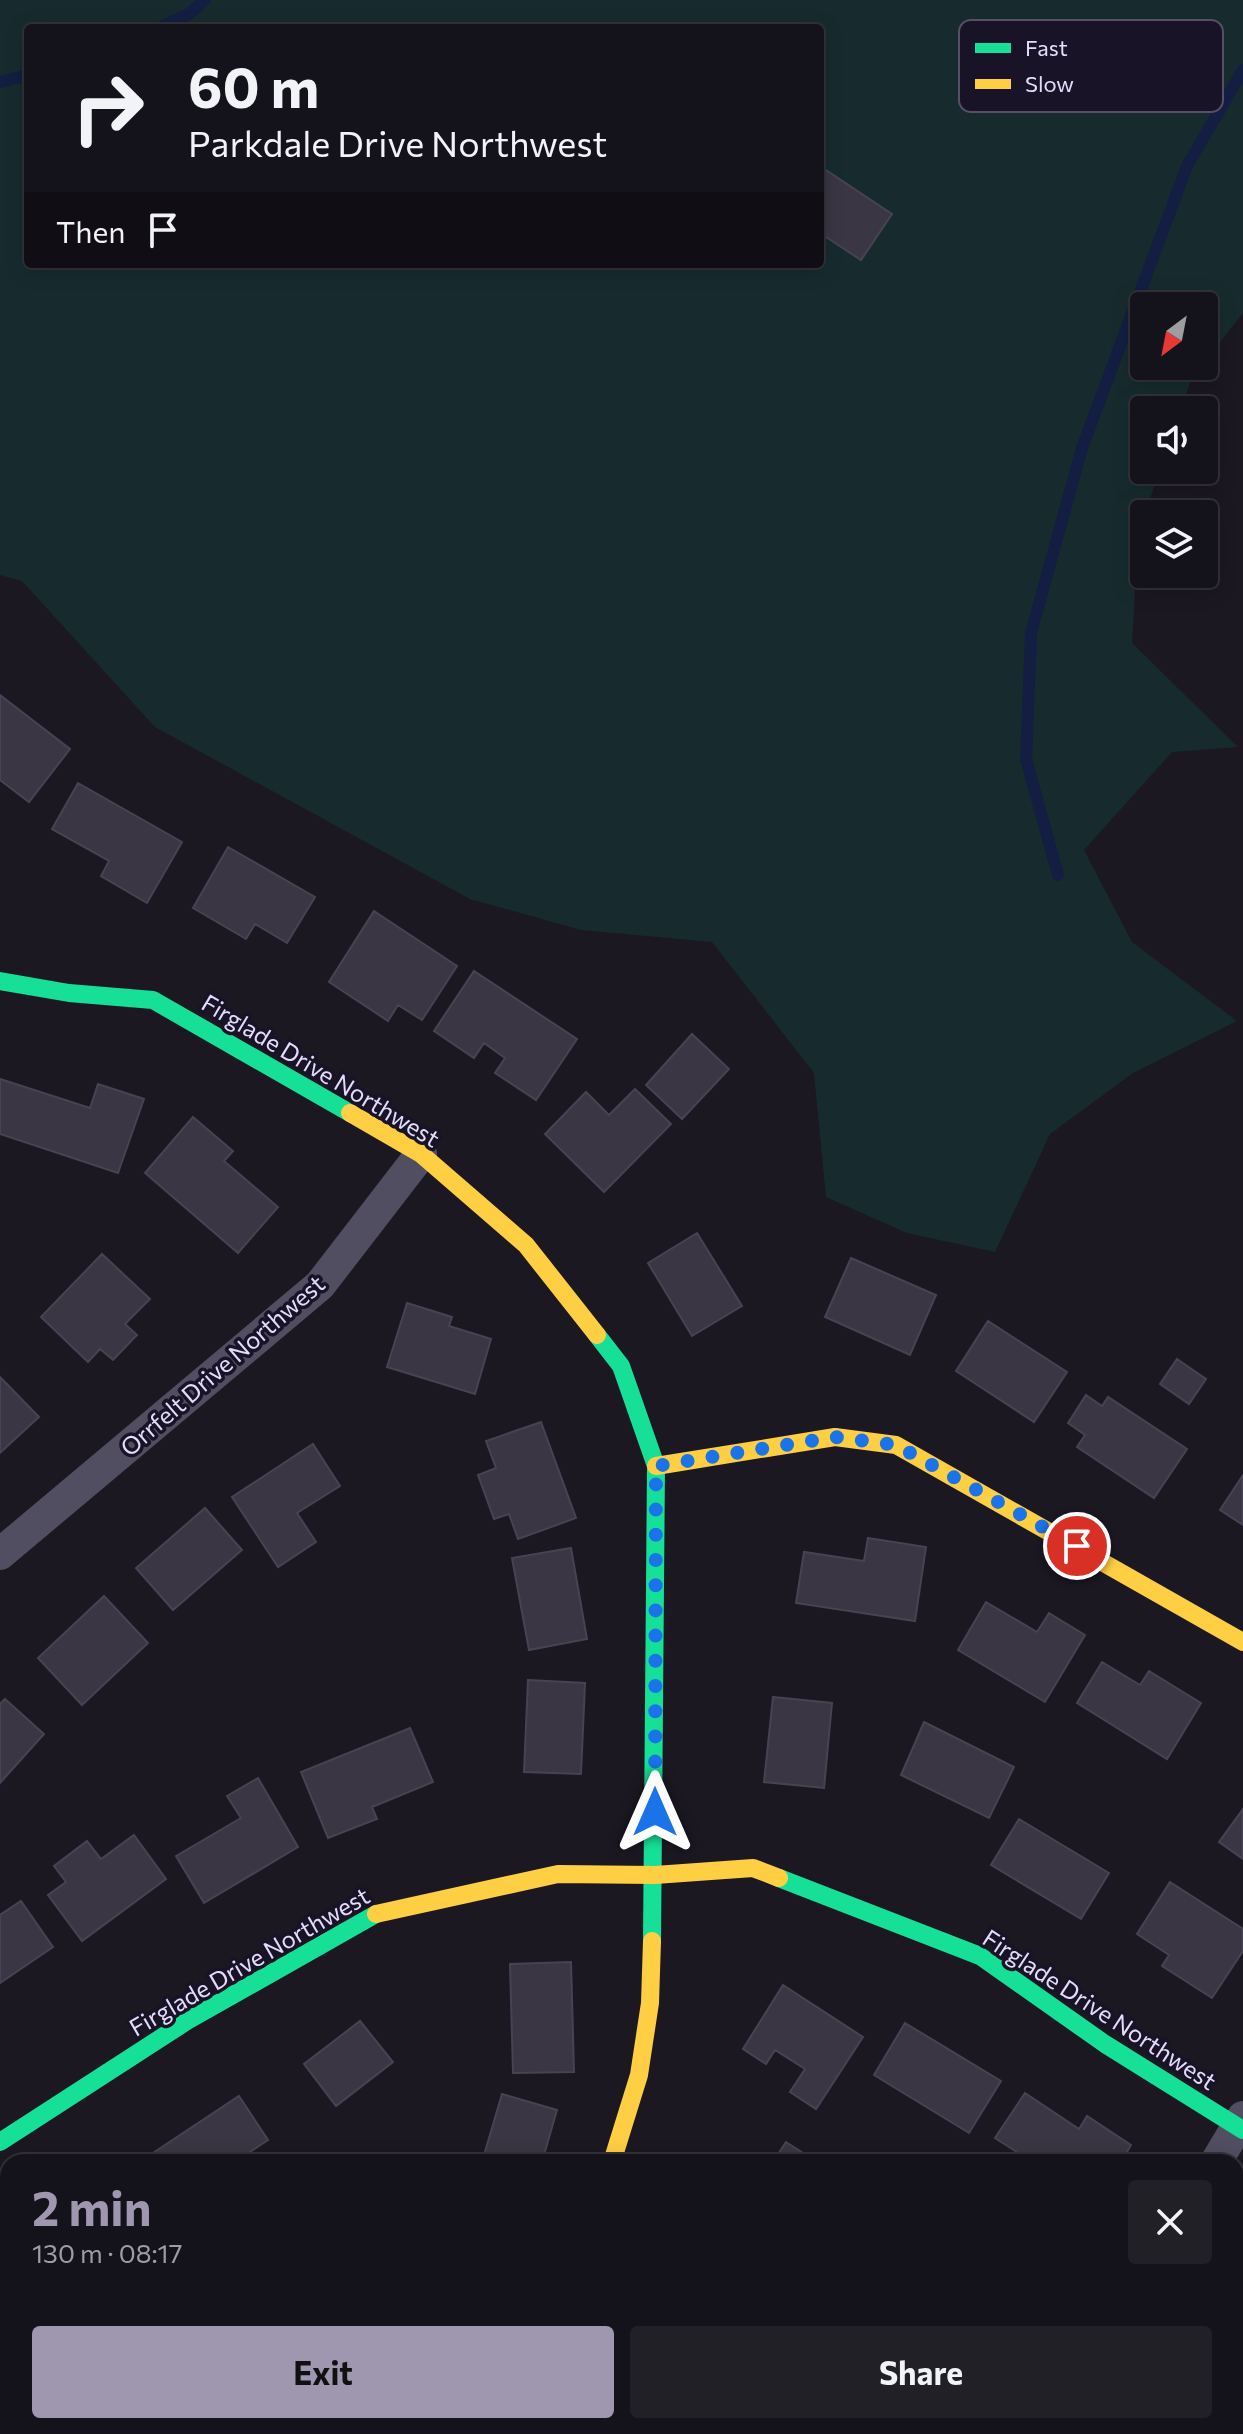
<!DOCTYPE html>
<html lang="en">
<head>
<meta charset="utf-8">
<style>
  body { margin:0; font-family:Commissioner,sans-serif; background:#212027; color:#f1f3f6; height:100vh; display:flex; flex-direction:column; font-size:30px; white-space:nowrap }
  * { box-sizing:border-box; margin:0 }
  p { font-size:26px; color:#9d9ea2 }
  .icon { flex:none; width:44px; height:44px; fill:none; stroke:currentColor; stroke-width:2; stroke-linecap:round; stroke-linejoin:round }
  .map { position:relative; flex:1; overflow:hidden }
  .sheet { position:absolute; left:0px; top:2154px; width:1244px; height:280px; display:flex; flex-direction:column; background:#14121a; border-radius:24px 24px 0 0; box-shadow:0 4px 20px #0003,0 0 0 2px #333239 }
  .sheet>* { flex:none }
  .hud { position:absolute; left:24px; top:24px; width:800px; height:244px; border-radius:8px; box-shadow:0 4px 20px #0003,0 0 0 2px #333239; background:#14121a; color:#f1f3f6; overflow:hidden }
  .needle { width:52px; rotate:212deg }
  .fabs { position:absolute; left:1130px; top:292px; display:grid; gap:16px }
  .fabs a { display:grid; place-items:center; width:88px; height:88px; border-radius:8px; background:#14121a; box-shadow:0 4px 20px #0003,0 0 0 2px #333239; font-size:40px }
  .pin { position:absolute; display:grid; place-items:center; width:68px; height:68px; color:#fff; margin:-34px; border:4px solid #fff; border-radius:50%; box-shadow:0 2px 8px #0007 }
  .me { position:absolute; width:88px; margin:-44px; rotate:0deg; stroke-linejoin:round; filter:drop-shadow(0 0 6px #0008) }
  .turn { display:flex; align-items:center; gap:28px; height:168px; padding:0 32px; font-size:36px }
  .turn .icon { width:104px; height:104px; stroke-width:2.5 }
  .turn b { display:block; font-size:56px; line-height:68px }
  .then { display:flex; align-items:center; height:76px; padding:0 32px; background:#0003; gap:16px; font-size:30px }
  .round { display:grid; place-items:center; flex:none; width:84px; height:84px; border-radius:8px; background:#212027 }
  .head { display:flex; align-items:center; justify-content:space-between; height:136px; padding:0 32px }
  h1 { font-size:48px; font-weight:700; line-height:60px; color:#9e97af }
  .button { display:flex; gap:16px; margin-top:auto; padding:16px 32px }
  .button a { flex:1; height:92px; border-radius:8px; background:#9e97af; color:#111; font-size:32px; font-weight:700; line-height:92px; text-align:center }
  .button a+a { background:#212027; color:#f1f3f6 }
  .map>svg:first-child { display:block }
  .green { fill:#172b2e; fill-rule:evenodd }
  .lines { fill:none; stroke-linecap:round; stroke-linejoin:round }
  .stream { stroke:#131e42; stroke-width:12 }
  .building { fill:#3a3643; stroke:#484354; stroke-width:2 }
  .street { stroke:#514e62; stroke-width:32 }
  .fast { stroke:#16e098; stroke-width:18 }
  .slow { stroke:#ffcf43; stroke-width:18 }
  .route { stroke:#1a73e8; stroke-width:14; stroke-dasharray:0 25.2 }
  .labels { text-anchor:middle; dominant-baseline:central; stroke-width:7; stroke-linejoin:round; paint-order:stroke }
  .street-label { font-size:24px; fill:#e4dcfb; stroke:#191327 }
  .key { fill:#191327; stroke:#564f67; stroke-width:2 }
  .key-label { font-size:22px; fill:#e4dcfb }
</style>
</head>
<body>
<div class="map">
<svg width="1243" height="2434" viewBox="0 0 1243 2434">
  <rect width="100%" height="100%" fill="#1b1822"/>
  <path class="green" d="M 0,0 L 1243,0 L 1243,313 L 1204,362 L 1204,306 L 1144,306 L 1144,366 L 1201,366 L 1192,377 L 1181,410 L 1144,410 L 1144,470 L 1160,470 L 1138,533 L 1132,643 L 1238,747 L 1172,752 L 1084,850 L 1132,942 L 1237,1021 L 1133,1073 L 1050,1134 L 995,1252 L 907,1233 L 826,1197 L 814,1073 L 712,942 L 581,930 L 470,899 L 155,727 L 22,581 L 0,575 ZM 28,28 L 820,28 L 820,264 L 28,264 Z"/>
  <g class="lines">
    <path class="stream" d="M 159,28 L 189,14 L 205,0
      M 0,82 L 28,75
      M 1058,875 L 1026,759 L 1031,633 L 1082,448 L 1187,166 L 1243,70"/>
  </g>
  <path class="building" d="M 820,166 L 892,214 L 861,260 L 820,233 Z
    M 0,695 L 70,749 L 29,802 L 0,780 Z
    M 78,783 L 182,842 L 147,903 L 101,876 L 109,861 L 52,829 Z
    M 228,847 L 315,897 L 287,943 L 255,924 L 246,939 L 193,908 Z
    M 374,911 L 457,966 L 422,1020 L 398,1005 L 388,1021 L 329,982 Z
    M 474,971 L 577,1039 L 536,1100 L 495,1073 L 505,1058 L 484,1043 L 474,1058 L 434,1031 Z
    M 692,1034 L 729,1069 L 682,1119 L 646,1085 Z
    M 0,1079 L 90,1108 L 98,1084 L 144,1099 L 118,1173 L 0,1134 Z
    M 635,1089 L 671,1124 L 604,1192 L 545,1134 L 586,1092 L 609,1115 Z
    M 193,1117 L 233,1151 L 224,1161 L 278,1207 L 238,1253 L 145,1173 Z
    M 697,1233 L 742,1306 L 692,1336 L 648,1263 Z
    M 102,1254 L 150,1299 L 125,1324 L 137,1335 L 113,1360 L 100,1349 L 88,1362 L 41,1317 Z
    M 851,1258 L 936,1295 L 910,1355 L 825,1317 Z
    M 407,1303 L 452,1317 L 449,1326 L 491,1339 L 475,1394 L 387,1367 Z
    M 988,1321 L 1067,1372 L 1034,1422 L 956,1371 Z
    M 1177,1359 L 1206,1379 L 1189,1404 L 1160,1384 Z
    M 0,1377 L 39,1417 L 0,1453 Z
    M 1086,1395 L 1102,1406 L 1108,1397 L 1187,1449 L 1154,1498 L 1077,1447 L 1085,1435 L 1068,1423 Z
    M 541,1422 L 576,1518 L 518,1539 L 509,1514 L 494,1519 L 478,1475 L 496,1468 L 486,1441 Z
    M 313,1444 L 340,1486 L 297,1513 L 316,1542 L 278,1567 L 232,1497 Z
    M 1243,1475 L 1243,1525 L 1220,1510 Z
    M 205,1508 L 242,1550 L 173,1610 L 136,1568 Z
    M 868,1538 L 926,1547 L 915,1621 L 796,1603 L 804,1552 L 864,1561 Z
    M 571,1548 L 587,1639 L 529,1650 L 512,1558 Z
    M 104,1596 L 148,1643 L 82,1705 L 38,1658 Z
    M 986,1602 L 1037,1632 L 1049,1613 L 1085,1635 L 1045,1702 L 958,1650 Z
    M 1102,1662 L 1140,1685 L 1149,1671 L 1201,1703 L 1167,1759 L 1077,1703 Z
    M 528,1680 L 585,1683 L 581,1774 L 524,1772 Z
    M 773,1697 L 832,1703 L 824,1788 L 764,1782 Z
    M 5,1699 L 44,1734 L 0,1783 L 0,1704 Z
    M 924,1722 L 1014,1767 L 989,1818 L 901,1775 Z
    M 410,1728 L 433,1782 L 372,1807 L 377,1819 L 328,1838 L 301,1772 Z
    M 258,1778 L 298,1847 L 204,1903 L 176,1856 L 241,1818 L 227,1796 Z
    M 1243,1809 L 1243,1859 L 1219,1842 Z
    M 1019,1819 L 1109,1873 L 1081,1919 L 991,1865 Z
    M 134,1835 L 166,1879 L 82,1941 L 48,1895 L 66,1882 L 54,1866 L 87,1841 L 101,1859 Z
    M 1170,1882 L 1243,1929 L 1243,1951 L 1212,1998 L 1162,1966 L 1169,1955 L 1137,1934 Z
    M 21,1901 L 53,1947 L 0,1983 L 0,1915 Z
    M 571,1962 L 574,2072 L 513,2073 L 510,1964 Z
    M 783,1985 L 863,2037 L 816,2109 L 790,2092 L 805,2069 L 775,2050 L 766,2064 L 743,2049 Z
    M 360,2021 L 393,2062 L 336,2106 L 304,2064 Z
    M 905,2023 L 1001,2081 L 969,2133 L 874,2075 Z
    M 1025,2093 L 1079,2129 L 1087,2116 L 1131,2145 L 1121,2162 L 1032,2162 L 995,2138 Z
    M 502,2094 L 557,2110 L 542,2162 L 482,2162 Z
    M 239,2096 L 268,2140 L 235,2162 L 159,2162 L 153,2153 Z
    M 786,2142 L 817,2162 L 773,2162 Z
    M 0,2256 L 8,2264 L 8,2332 L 0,2339 Z
    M 1243,2291 L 1243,2325 L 1236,2321 L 1236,2302 Z
    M 1236,2393 L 1243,2397 L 1243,2434 L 1193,2434 L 1197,2426 L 1236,2426 Z
    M 64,2426 L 101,2426 L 96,2434 L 77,2434 Z
    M 132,2426 L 196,2426 L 208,2434 L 127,2434 Z
    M 607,2426 L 680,2426 L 675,2434 L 602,2434 Z
    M 858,2426 L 931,2426 L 926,2434 L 854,2434 Z"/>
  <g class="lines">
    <path class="street" d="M 0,1554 L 320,1285 L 421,1154
      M 1216,2162 L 1243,2117
      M 490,2434 L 494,2426
      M 1048,2434 L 1053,2426"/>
    <path class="fast" d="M 0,981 L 69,993 L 153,1000 L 350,1113
      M 597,1335 L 621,1366 L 656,1466 L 652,1941
      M 779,1878 L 980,1956 L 1105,2044 L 1243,2130
      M 0,2142 L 187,2021 L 376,1914"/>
    <path class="slow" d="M 350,1113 L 421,1154 L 526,1245 L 597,1335
      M 656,1466 L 835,1437 L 896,1445 L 1243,1642
      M 376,1914 L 558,1874 L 655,1875 L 753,1868 L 779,1878
      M 612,2162 L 639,2075 L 650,2003 L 652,1941"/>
  </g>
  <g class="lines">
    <path class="route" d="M 655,1812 L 656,1466 L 835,1437 L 896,1445 L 1077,1546"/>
  </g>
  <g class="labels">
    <g class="street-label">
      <text transform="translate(321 1070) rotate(31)">Firglade Drive Northwest</text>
      <text transform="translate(222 1365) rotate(-41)">Orrfelt Drive Northwest</text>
      <text transform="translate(249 1961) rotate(-30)">Firglade Drive Northwest</text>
      <text transform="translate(1100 2009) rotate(33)">Firglade Drive Northwest</text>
    </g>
  </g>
  <rect x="959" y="20" width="264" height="92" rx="12" class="key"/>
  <rect x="975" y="43" width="36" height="10" fill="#16e098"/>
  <rect x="975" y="79" width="36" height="10" fill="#ffcf43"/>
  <g class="key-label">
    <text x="1025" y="56">Fast</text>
    <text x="1025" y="92">Slow</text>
  </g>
</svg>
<div class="fabs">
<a><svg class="needle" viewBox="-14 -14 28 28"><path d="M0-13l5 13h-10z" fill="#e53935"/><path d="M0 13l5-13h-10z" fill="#9d9ea2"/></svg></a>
<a><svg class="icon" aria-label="sound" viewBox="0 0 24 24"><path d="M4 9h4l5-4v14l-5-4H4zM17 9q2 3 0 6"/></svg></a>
<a><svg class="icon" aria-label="layers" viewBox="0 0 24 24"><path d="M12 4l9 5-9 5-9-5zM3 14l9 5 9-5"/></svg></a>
</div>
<div class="pin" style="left:1077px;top:1546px;background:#d93025"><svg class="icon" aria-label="arrive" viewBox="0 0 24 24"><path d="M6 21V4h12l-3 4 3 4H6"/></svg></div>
<svg class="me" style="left:655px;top:1812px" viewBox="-20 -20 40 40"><path d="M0-17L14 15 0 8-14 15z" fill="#1a73e8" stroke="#fff" stroke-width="4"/></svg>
<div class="hud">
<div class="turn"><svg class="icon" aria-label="right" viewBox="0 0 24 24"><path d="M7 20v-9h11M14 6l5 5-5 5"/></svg><div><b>60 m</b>Parkdale Drive Northwest</div></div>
<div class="then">Then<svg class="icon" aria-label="arrive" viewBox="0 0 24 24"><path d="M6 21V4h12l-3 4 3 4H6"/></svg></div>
</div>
<section class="sheet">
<div class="head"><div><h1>2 min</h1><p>130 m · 08:17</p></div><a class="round"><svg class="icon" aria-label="close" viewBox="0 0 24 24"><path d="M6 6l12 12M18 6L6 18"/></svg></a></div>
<div class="button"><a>Exit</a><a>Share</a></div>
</section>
</div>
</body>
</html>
